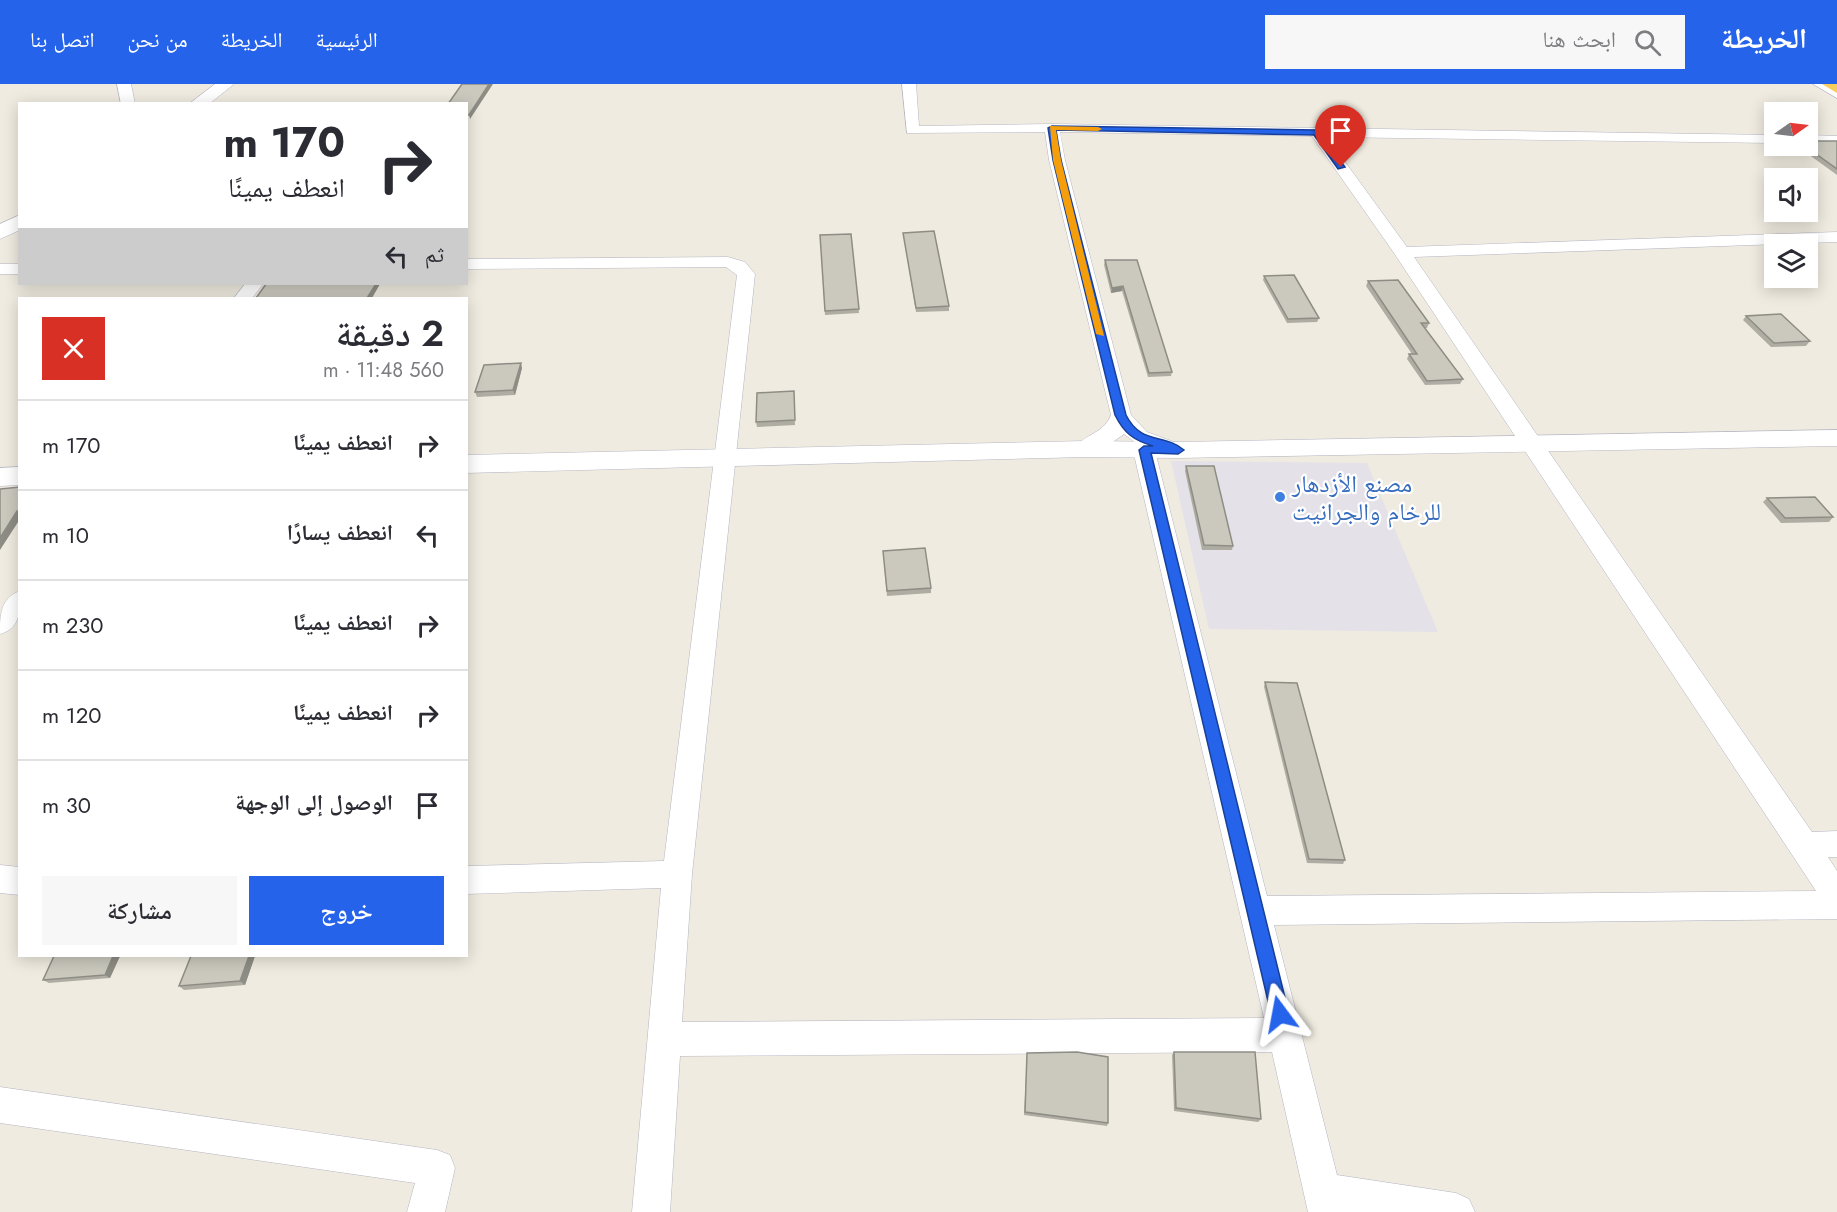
<!DOCTYPE html>
<html lang="ar">
<head>
<meta charset="utf-8">
<style>
  body { margin:0; font-family:Jost,"Noto Naskh Arabic",sans-serif; background:#f7f7f7; color:#2b2b33; direction:rtl; height:100vh; display:flex; flex-direction:column; font-size:22px; white-space:nowrap }
  * { box-sizing:border-box; margin:0 }
  p { font-size:20px; color:#7c7c81 }
  .icon { flex:none; width:33px; height:33px; fill:none; stroke:currentColor; stroke-width:2; stroke-linecap:round; stroke-linejoin:round }
  .map { position:relative; flex:1; overflow:hidden; direction:ltr }
  .details { position:absolute; left:18px; top:213px; width:450px; height:660px; display:flex; flex-direction:column; background:#fff; border-radius:0px; box-shadow:0 3px 15px #0003; direction:rtl }
  .details>* { flex:none }
  .banner { position:absolute; left:18px; top:18px; width:450px; height:183px; border-radius:0px; box-shadow:0 3px 15px #0003; direction:rtl; background:#fff; color:#2b2b33; overflow:hidden }
  .needle { width:39px; rotate:76deg }
  .buttons { position:absolute; left:1764px; top:18px; display:grid; gap:12px }
  .buttons a { display:grid; place-items:center; width:54px; height:54px; border-radius:0px; background:#fff; box-shadow:0 3px 15px #0003; font-size:30px }
  .pin { position:absolute; display:grid; place-items:center; width:51px; height:51px; color:#fff; margin:-62px -26px; border-radius:50% 50% 50% 0; rotate:-45deg; box-shadow:0 0 6px #0007 }
  .pin .icon { rotate:45deg }
  .me { position:absolute; width:66px; margin:-33px; rotate:347deg; stroke-linejoin:round; filter:drop-shadow(0 0 4px #0008) }
  .turn { display:flex; align-items:center; gap:21px; height:126px; padding:0 24px; font-size:27px }
  .turn .icon { width:78px; height:78px; stroke-width:2.5 }
  .turn b { display:block; font-size:42px; line-height:51px }
  .then { display:flex; align-items:center; height:57px; padding:0 24px; background:#0003; gap:12px; font-size:22px }
  .round { display:grid; place-items:center; flex:none; width:63px; height:63px; border-radius:0px; background:#f7f7f7 }
  .overview { display:flex; align-items:center; justify-content:space-between; height:102px; padding:0 24px }
  h1 { font-size:36px; font-weight:600; line-height:45px }
  .action { display:flex; gap:12px; margin-top:auto; padding:12px 24px }
  .action a { flex:1; height:69px; border-radius:0px; background:#2563eb; color:#fff; font-size:24px; font-weight:600; line-height:69px; text-align:center }
  .action a+a { background:#f7f7f7; color:#2b2b33 }
  ul { padding:0; list-style:none }
  li { display:flex; align-items:center; gap:18px; height:90px; padding:0 24px; border-top:2px solid #e1e1e2 }
  li div { flex:1 }
  li b { display:block; font-size:22px }
  li em { font-style:normal }
  header { display:flex; align-items:center; gap:36px; box-sizing:border-box; height:84px; padding:0 30px; background:#2563eb; color:#fff }
  header strong { font-size:28px }
  nav { display:flex; gap:33px; margin-inline-start:auto; font-size:21px }
  .search { width:420px; height:54px; background:#f7f7f7; display:flex; align-items:center; gap:15px; box-sizing:border-box; padding:0 21px; border-radius:0px; color:#7c7c81; font-size:22px }
  .map>svg:first-child { display:block }
  .industrial { fill:#e4e1e8 }
  .lines { fill:none; stroke-linecap:round; stroke-linejoin:round }
  .minor-casing { stroke:#b4b5c2; stroke-width:1 }
  .tertiary-casing { stroke:#b4b5c2; stroke-width:1 }
  .trunk-casing { stroke:#cdcdcd; stroke-width:1 }
  .minor { fill:#fff; fill-rule:evenodd }
  .tertiary { fill:#fff; fill-rule:evenodd }
  .trunk { fill:#fbce5c; fill-rule:evenodd }
  .wall { fill:#afada3 }
  .shaded-wall { fill:#8e8d85 }
  .building { fill:#cbc9be; stroke:#8e8d85; stroke-width:1.5 }
  .route { fill:#2563eb; stroke:#184099; stroke-width:1.5 }
  .slow { fill:#f59e0b }
  .shop-dot { fill:#3f7fe0; stroke:#fff; stroke-width:2 }
  .labels { text-anchor:middle; dominant-baseline:central; stroke-width:4.5; stroke-linejoin:round; paint-order:stroke }
  .shop-label { font-size:24px; fill:#366cbe; stroke:#fff; text-anchor:start }
</style>
</head>
<body>
<header>
<strong>الخريطة</strong>
<div class="search"><svg class="icon" aria-label="search" viewBox="0 0 24 24"><circle cx="10" cy="10" r="6"/><path d="M15 15l6 6"/></svg>ابحث هنا</div>
<nav><a>الرئيسية</a><a>الخريطة</a><a>من نحن</a><a>اتصل بنا</a></nav>
</header>
<div class="map">
<svg width="1837" height="1128" viewBox="0 0 1837 1128">
  <rect width="100%" height="100%" fill="#efebe0"/>
  <path class="industrial" d="M 1171,377 L 1367,379 L 1438,548 L 1209,545 Z"/>
  <g class="lines">
    <defs>
      <path id="minor" d="M 117,0 L 131,0 L 135,20 L 121,20 Z
        M 902,0 L 916,0 L 919,42 L 1052,40 L 1774,51 L 1774,59 L 1327,53 L 1407,163 L 1837,148 L 1837,158 L 1414,173 L 1812,748 L 1837,747 L 1837,773 L 1828,773 L 1837,787 L 1837,835 L 1274,841 L 1337,1091 L 1456,1109 L 1469,1115 L 1475,1128 L 1308,1128 L 1272,968 L 680,972 L 670,1128 L 632,1128 L 661,804 L 466,810 L 466,782 L 664,777 L 737,191 L 726,183 L 466,185 L 466,175 L 728,173 L 745,178 L 755,190 L 692,790 L 682,938 L 1264,934 L 1133,366 L 1139,361 L 1124,350 C 1111,359 1094,374 1077,370 L 1074,365 C 1085,349 1104,350 1111,331 L 1049,76 L 1045,48 L 907,49 ZM 1060,48 L 1312,52 L 1394,169 L 1816,807 L 1267,812 L 1155,367 L 1166,370 L 1174,368 L 1177,363 L 1174,358 L 1147,348 L 1131,331 L 1065,76 Z
        M 1813,0 L 1830,0 L 1837,4 L 1837,14 Z
        M 1808,51 L 1837,52 L 1837,60 L 1808,59 Z
        M 0,180 L 20,180 L 20,190 L 0,190 Z
        M 245,200 L 263,200 L 252,214 L 234,214 Z
        M 20,507 C 20,526 21,544 0,550 C 0,532 0,514 20,507 Z
        M 0,781 L 20,783 L 20,811 L 0,809 Z
        M 0,1003 L 437,1066 L 450,1071 L 455,1084 L 445,1128 L 407,1128 L 415,1099 L 0,1039 Z"/>
      <path id="tertiary" d="M 215,0 L 234,0 L 209,20 L 189,20 Z
        M 20,131 L 20,146 L 0,155 L 0,140 Z
        M 1837,346 L 1837,362 L 1178,374 L 1085,373 L 466,389 L 466,371 L 1085,357 L 1178,358 Z
        M 20,383 L 20,401 L 0,402 L 0,384 Z"/>
      <path id="trunk" d="M 1822,0 L 1837,0 L 1837,9 Z"/>
    </defs>
    <use href="#minor" class="minor-casing"/>
    <use href="#tertiary" class="tertiary-casing"/>
    <use href="#trunk" class="trunk-casing"/>
    <use href="#minor" class="minor"/>
    <use href="#tertiary" class="tertiary"/>
    <use href="#trunk" class="trunk"/>
  </g>
  <path class="wall" d="M 1837,57 L 1837,91 L 1797,62 L 1808,62 Z
    M 903,149 L 949,222 L 949,227 L 916,228 Z
    M 851,150 L 859,229 L 825,231 L 820,151 Z
    M 1105,176 L 1137,176 L 1172,288 L 1171,292 L 1148,293 L 1122,207 L 1111,209 L 1104,181 Z
    M 1264,192 L 1319,234 L 1317,238 L 1287,239 L 1263,196 Z
    M 1368,197 L 1429,239 L 1427,244 L 1425,244 L 1463,295 L 1460,300 L 1425,301 L 1407,275 L 1409,270 L 1412,270 L 1366,202 Z
    M 1746,232 L 1810,257 L 1806,262 L 1771,263 L 1743,236 Z
    M 522,284 L 515,311 L 477,313 L 475,308 Z
    M 794,307 L 795,341 L 757,343 L 756,338 Z
    M 1186,382 L 1233,462 L 1232,466 L 1202,466 L 1185,387 Z
    M 1767,414 L 1833,433 L 1829,438 L 1781,439 L 1763,418 Z
    M 883,467 L 931,504 L 931,509 L 887,512 Z
    M 1265,598 L 1345,776 L 1343,780 L 1307,779 L 1264,603 Z
    M 120,872 L 110,894 L 49,899 L 43,896 Z
    M 255,872 L 245,901 L 184,906 L 179,902 Z
    M 1174,968 L 1261,1035 L 1258,1038 L 1174,1027 L 1172,971 Z
    M 1027,969 L 1108,1039 L 1107,1042 L 1024,1031 Z"/>
  <path class="shaded-wall" d="M 489,0 L 493,0 L 470,35 L 469,31 Z
    M 376,200 L 380,200 L 372,214 L 367,214 Z
    M 1123,202 L 1122,207 L 1111,209 L 1112,204 Z
    M 521,279 L 522,284 L 515,311 L 513,306 Z
    M 17,427 L 20,429 L 20,435 L 0,466 L 0,454 Z
    M 113,872 L 120,872 L 110,894 L 105,891 Z
    M 249,872 L 255,872 L 245,901 L 240,897 Z"/>
  <path class="building" d="M 462,0 L 489,0 L 469,31 L 466,31 L 466,20 L 448,20 Z
    M 1808,57 L 1837,57 L 1837,85 L 1805,62 L 1808,62 Z
    M 934,147 L 949,222 L 916,224 L 903,149 Z
    M 851,150 L 859,225 L 825,227 L 820,151 Z
    M 1105,176 L 1137,176 L 1172,288 L 1149,289 L 1123,202 L 1112,204 Z
    M 1294,191 L 1319,234 L 1288,235 L 1264,192 Z
    M 1398,196 L 1429,239 L 1421,239 L 1463,295 L 1427,297 L 1409,270 L 1417,270 L 1368,197 Z
    M 266,200 L 376,200 L 367,214 L 256,214 Z
    M 1781,230 L 1810,257 L 1774,259 L 1746,232 Z
    M 521,279 L 513,306 L 475,308 L 484,281 Z
    M 794,307 L 795,336 L 756,338 L 757,309 Z
    M 1186,382 L 1214,382 L 1233,462 L 1204,461 Z
    M 20,403 L 20,427 L 17,427 L 0,454 L 0,405 Z
    M 1815,413 L 1833,433 L 1785,434 L 1767,414 Z
    M 925,464 L 931,504 L 887,507 L 883,467 Z
    M 1265,598 L 1297,599 L 1345,776 L 1309,775 Z
    M 54,872 L 113,872 L 105,891 L 43,896 Z
    M 191,872 L 249,872 L 240,897 L 179,902 Z
    M 1077,968 L 1108,973 L 1108,1039 L 1025,1028 L 1027,969 Z
    M 1174,968 L 1255,968 L 1261,1035 L 1176,1024 Z"/>
  <path class="route" d="M 1052,42 L 1317,46 L 1345,83 L 1338,85 L 1314,51 L 1056,46 L 1061,76 L 1126,331 C 1141,361 1164,349 1184,366 L 1178,370 L 1151,369 L 1289,930 L 1286,936 L 1280,939 L 1274,936 L 1271,930 L 1139,366 L 1144,362 L 1153,362 C 1133,356 1124,349 1115,331 L 1053,76 L 1048,44 Z"/>
  <path class="slow" d="M 1050,42 L 1098,43 L 1102,45 L 1098,47 L 1056,46 L 1061,76 L 1104,252 L 1096,250 L 1053,76 Z"/>
  <circle class="shop-dot" cx="1280" cy="413" r="6"/>
  <g class="labels">
    <g class="shop-label">
      <text x="1292" y="399">مصنع الأزدهار<tspan x="1292" dy="28">للرخام والجرانيت</tspan></text>
    </g>
  </g>
</svg>
<div class="buttons">
<a><svg class="needle" viewBox="-14 -14 28 28"><path d="M0-13l5 13h-10z" fill="#e53935"/><path d="M0 13l5-13h-10z" fill="#7c7c81"/></svg></a>
<a><svg class="icon" aria-label="sound" viewBox="0 0 24 24"><path d="M4 9h4l5-4v14l-5-4H4zM17 9q2 3 0 6"/></svg></a>
<a><svg class="icon" aria-label="layers" viewBox="0 0 24 24"><path d="M12 4l9 5-9 5-9-5zM3 14l9 5 9-5"/></svg></a>
</div>
<div class="pin" style="left:1341px;top:83px;background:#d93025"><svg class="icon" aria-label="arrive" viewBox="0 0 24 24"><path d="M6 21V4h12l-3 4 3 4H6"/></svg></div>
<svg class="me" style="left:1280px;top:930px" viewBox="-20 -20 40 40"><path d="M0-17L14 15 0 8-14 15z" fill="#2563eb" stroke="#fff" stroke-width="4"/></svg>
<div class="banner">
<div class="turn"><svg class="icon" aria-label="right" viewBox="0 0 24 24"><path d="M7 20v-9h11M14 6l5 5-5 5"/></svg><div><b>170 m</b>انعطف يمينًا</div></div>
<div class="then">ثم<svg class="icon" aria-label="left" viewBox="0 0 24 24"><path d="M17 20v-9H6M10 6l-5 5 5 5"/></svg></div>
</div>
<section class="details">
<div class="overview"><div><h1>2 دقيقة</h1><p>560 m · 11:48</p></div><a class="round" style="background:#d93025;color:#fff"><svg class="icon" aria-label="close" viewBox="0 0 24 24"><path d="M6 6l12 12M18 6L6 18"/></svg></a></div>
<ul>
<li><svg class="icon" aria-label="right" viewBox="0 0 24 24"><path d="M7 20v-9h11M14 6l5 5-5 5"/></svg><div><b>انعطف يمينًا</b></div><em>170 m</em></li>
<li><svg class="icon" aria-label="left" viewBox="0 0 24 24"><path d="M17 20v-9H6M10 6l-5 5 5 5"/></svg><div><b>انعطف يسارًا</b></div><em>10 m</em></li>
<li><svg class="icon" aria-label="right" viewBox="0 0 24 24"><path d="M7 20v-9h11M14 6l5 5-5 5"/></svg><div><b>انعطف يمينًا</b></div><em>230 m</em></li>
<li><svg class="icon" aria-label="right" viewBox="0 0 24 24"><path d="M7 20v-9h11M14 6l5 5-5 5"/></svg><div><b>انعطف يمينًا</b></div><em>120 m</em></li>
<li><svg class="icon" aria-label="arrive" viewBox="0 0 24 24"><path d="M6 21V4h12l-3 4 3 4H6"/></svg><div><b>الوصول إلى الوجهة</b></div><em>30 m</em></li>
</ul>
<div class="action"><a>خروج</a><a>مشاركة</a></div>
</section>
</div>
</body>
</html>
